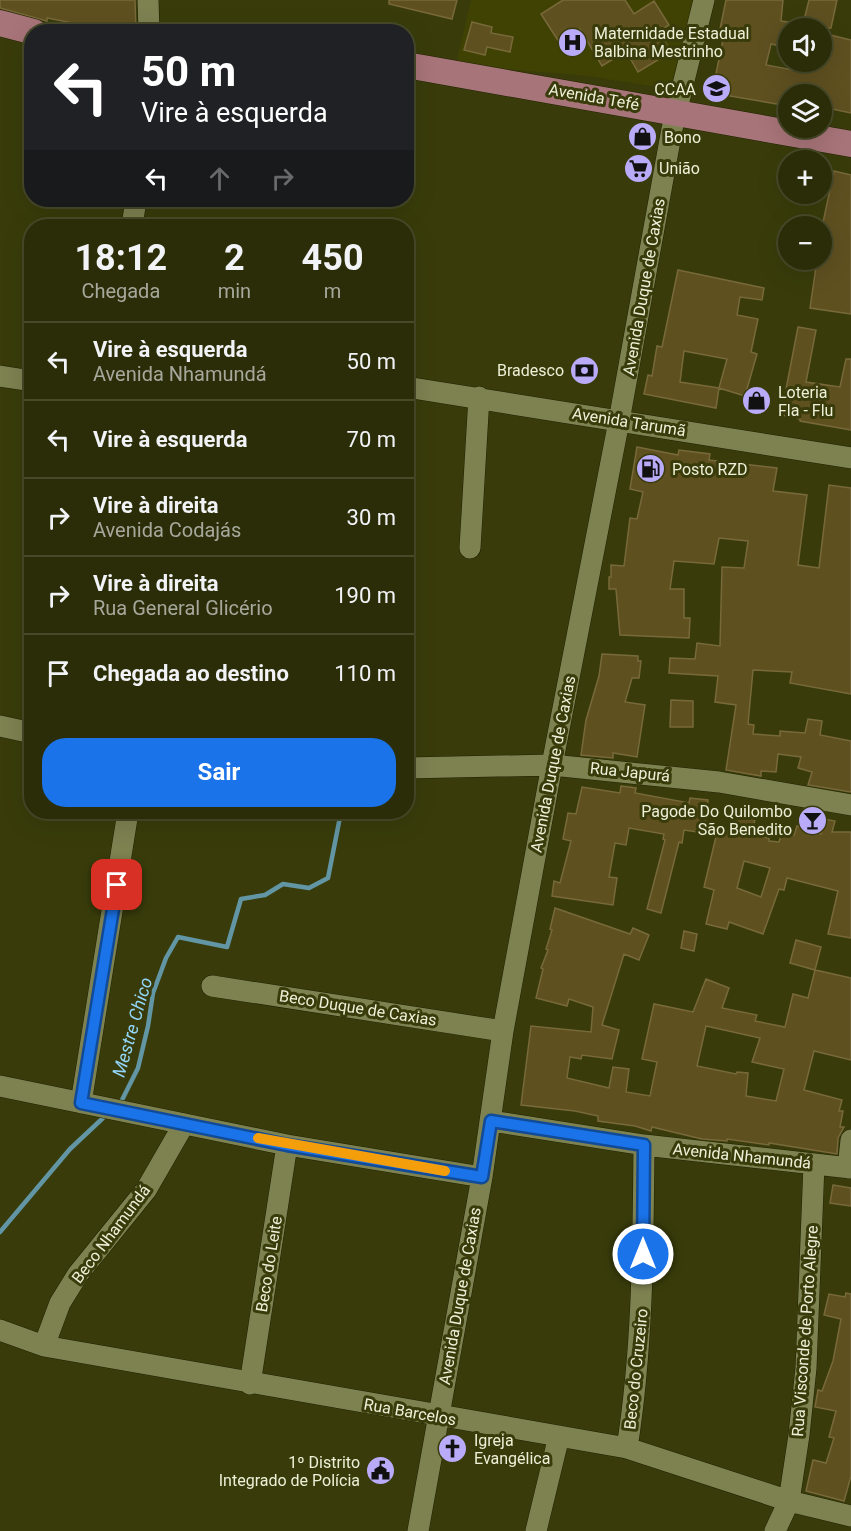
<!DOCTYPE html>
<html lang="pt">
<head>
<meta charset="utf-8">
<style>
  body { margin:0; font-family:Roboto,sans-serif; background:#333512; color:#f1f3f6; height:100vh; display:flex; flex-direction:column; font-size:22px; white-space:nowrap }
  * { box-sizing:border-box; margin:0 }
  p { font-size:20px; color:#a6a89c }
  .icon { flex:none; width:33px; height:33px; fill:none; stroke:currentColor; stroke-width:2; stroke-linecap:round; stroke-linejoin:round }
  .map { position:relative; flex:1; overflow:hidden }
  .side { position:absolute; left:24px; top:219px; width:390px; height:600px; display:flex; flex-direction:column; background:#2b2d08; border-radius:24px; box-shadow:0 6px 24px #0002,0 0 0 2px #474929 }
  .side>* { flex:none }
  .hud { position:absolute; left:24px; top:24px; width:390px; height:183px; border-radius:24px; box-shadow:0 6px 24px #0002,0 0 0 2px #474929; background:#202124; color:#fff; overflow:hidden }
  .fabs { position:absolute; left:778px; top:18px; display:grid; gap:12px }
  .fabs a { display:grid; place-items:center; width:54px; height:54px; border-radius:50%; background:#2b2d08; box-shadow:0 6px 24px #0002,0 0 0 2px #474929; font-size:30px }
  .pin { position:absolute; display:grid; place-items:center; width:51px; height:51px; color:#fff; margin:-26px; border-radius:12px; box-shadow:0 3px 9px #0006 }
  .me { position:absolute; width:66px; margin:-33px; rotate:0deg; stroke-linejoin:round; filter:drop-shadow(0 0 4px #0008) }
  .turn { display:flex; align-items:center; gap:21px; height:126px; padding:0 18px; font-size:27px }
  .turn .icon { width:78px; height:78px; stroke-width:2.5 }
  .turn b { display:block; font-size:42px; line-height:51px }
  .lanes { display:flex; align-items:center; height:57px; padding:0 18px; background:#0003; justify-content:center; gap:30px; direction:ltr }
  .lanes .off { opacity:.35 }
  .eta { display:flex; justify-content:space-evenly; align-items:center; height:102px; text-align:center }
  .eta b { font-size:36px; font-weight:700; line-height:42px }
  .button { display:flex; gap:12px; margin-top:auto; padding:12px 18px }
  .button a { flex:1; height:69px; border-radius:24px; background:#1a73e8; color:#fff; font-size:24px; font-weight:700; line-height:69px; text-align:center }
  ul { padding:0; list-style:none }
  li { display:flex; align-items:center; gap:18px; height:78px; padding:0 18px; border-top:2px solid #474929 }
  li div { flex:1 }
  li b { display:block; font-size:22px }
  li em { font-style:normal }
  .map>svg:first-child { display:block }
  .built { fill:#3f4203 }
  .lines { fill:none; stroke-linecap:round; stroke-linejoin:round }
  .stream { stroke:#6296a5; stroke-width:4.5 }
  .building { fill:#5f5020; stroke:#78693a; stroke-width:1.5; fill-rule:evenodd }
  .minor-casing { stroke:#202200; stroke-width:22 }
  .major-casing { stroke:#202200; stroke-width:27 }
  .minor { stroke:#7e8251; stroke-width:21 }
  .major { stroke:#a77479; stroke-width:26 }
  .route-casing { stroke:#114b97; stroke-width:15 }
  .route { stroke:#1a73e8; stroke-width:10 }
  .slow { stroke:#f59e0b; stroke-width:10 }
  .labels { text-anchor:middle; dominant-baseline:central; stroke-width:6; stroke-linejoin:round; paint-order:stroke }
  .poi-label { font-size:16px; fill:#edf0d7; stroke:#393c0a; text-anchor:start }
  .street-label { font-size:16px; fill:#edf0d7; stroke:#393c0a }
  .water-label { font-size:18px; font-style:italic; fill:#92d5f8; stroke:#393c0a }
</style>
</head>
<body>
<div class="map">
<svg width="851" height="1531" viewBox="0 0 851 1531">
  <rect width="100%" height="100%" fill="#393c0a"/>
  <path class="built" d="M 471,0 L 693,0 L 674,90 L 589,76 L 456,65 Z"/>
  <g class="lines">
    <path class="stream" d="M 122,1100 L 138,1068 L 148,1026 L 153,993 L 166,958 L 178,937 L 227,947 L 241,899 L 265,895 L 283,884 L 309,888 L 328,878 L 341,812
      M 0,1232 L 70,1149 L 103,1118"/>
  </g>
  <path class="building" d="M 0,0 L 135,0 L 136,32 L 99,31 L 99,28 L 47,18 L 47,21 L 43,20 L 0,8 Z
    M 389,0 L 457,0 L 452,19 L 389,4 Z
    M 563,0 L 625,0 L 634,14 L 654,1 L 669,25 L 659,31 L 671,52 L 638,72 L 626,51 L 602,66 L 580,29 L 559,42 L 541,14 Z
    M 726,0 L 783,0 L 781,21 L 788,22 L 786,47 L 771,44 L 766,65 L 793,70 L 795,62 L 822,62 L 822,33 L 851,40 L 851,113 L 822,107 L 822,94 L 789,94 L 789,106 L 712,93 L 724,35 L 719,34 Z
    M 809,0 L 837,0 L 831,28 L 802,28 Z
    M 472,22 L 492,27 L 491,33 L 513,37 L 510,52 L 487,47 L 485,55 L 464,50 Z
    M 834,171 L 851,175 L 851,314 L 810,308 L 817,260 L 822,260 L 822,227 Z
    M 678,270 L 764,288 L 762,300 L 740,297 L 737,315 L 758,319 L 751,352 L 757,354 L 745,396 L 719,388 L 716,408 L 644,394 L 648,375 L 652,376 L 657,346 L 662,347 ZM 684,351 L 727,359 L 719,388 L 680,382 Z
    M 798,327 L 816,330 L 806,382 L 840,387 L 846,359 L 851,359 L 851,430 L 800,421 L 800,419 L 781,415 Z
    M 637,447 L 678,455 L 679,450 L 710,454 L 709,460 L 777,468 L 773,491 L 807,495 L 798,565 L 819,568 L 829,485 L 851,488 L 851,694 L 790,683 L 792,672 L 753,670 L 748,724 L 754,725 L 753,734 L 780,736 L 780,731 L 805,733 L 808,719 L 822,721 L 820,735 L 851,741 L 851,792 L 808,785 L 812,772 L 798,768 L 801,757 L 778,754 L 776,772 L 761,771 L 761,776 L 726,770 L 736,705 L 715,702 L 718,676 L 669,673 L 670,658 L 695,659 L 697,643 L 720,646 L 722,567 L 744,568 L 748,541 L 719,538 L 714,564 L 674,561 L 670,589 L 684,589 L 684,618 L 690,618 L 689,638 L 620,635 L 616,589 L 609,589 L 609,577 L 611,577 L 611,565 L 624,566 L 630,518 L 637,519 L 643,492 L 630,489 Z
    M 602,654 L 638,656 L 638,661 L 641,661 L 639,678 L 632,678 L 625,702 L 645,705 L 637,757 L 613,753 L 613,758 L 581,755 L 586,720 L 599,676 Z
    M 671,700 L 693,701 L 693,727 L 670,727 Z
    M 621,786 L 636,788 L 635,793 L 689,803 L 690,798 L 708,800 L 704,833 L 684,830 L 682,843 L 679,842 L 661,913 L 647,909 L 665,840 L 663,839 L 664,834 L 629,828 L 626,845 L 615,843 L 609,877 L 617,878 L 613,905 L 552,896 L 554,881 L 560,883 L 571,841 L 563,839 L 568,813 L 576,814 L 582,787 L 620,793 Z
    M 735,807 L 757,812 L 751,834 L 769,838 L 769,841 L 779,842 L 782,832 L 794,835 L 797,826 L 821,834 L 824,819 L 835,821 L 832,832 L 851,832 L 851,938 L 828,934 L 838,891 L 787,878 L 784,890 L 779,889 L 763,934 L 729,922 L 727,929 L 706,924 L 714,890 L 704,887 L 718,828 L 729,831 ZM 744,861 L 770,868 L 761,897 L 737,888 Z
    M 555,908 L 630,934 L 633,928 L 649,935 L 639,960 L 624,954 L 602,1025 L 619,1030 L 612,1059 L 582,1055 L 581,1059 L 570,1057 L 567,1078 L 609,1088 L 613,1067 L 629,1069 L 626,1092 L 650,1096 L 657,1062 L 642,1059 L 654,1004 L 693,1012 L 706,979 L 729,988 L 722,1008 L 757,1015 L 755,1021 L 785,1027 L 793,994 L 808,998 L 815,970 L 851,978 L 851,1060 L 814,1051 L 804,1090 L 842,1100 L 839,1111 L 843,1111 L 840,1127 L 844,1127 L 838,1138 L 837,1154 L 769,1143 L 769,1145 L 727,1139 L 727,1141 L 702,1139 L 652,1127 L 651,1131 L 635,1126 L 598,1121 L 598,1116 L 575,1111 L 521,1105 L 531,1026 L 591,1032 L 593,1007 L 569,999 L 567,1006 L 536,998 L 543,969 L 541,968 L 548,950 L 546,949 L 552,930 L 550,929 ZM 706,1026 L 760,1038 L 752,1062 L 784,1069 L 776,1101 L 746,1096 L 748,1073 L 737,1072 L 736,1074 L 697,1066 Z
    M 684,931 L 697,934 L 694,951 L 681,948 Z
    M 796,940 L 821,947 L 815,970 L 790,963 Z
    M 833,1185 L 851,1188 L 851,1206 L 830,1203 Z
    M 846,1293 L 851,1294 L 851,1476 L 844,1501 L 806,1491 L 813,1460 L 826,1463 L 834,1438 L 829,1437 L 836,1411 L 815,1407 L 818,1390 L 822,1391 L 833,1361 L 841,1319 L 824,1315 L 829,1294 L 845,1297 Z"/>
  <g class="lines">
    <defs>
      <path id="minor" d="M 148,0 L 149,32
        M 132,226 L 136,200
        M 0,376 L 32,381
        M 406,387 L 851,458
        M 470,548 L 479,397
        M 0,726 L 32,733
        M 406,768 L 552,765 L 719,782 L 851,805
        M 212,986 L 503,1031
        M 0,1086 L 287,1145 L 482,1177
        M 81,1103 L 128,812
        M 491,1121 L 644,1145 L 851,1168
        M 848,1168 L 851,1140
        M 0,1330 L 44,1346 L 627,1448 L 789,1501 L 851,1516
        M 44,1346 L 60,1303 L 78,1274 L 146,1190 L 184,1124
        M 250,1384 L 287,1145
        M 627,1448 C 643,1347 643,1247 644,1145
        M 418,1531 L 482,1177 L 503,1031 L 552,765 L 619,421 L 672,129 L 704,0
        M 536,1531 L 559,1436
        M 775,1531 L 789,1501 L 799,1435 L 806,1368 L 814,1164"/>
      <path id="major" d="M 0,23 L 34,32
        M 406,65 L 851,144"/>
    </defs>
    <use href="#minor" class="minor-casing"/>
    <use href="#major" class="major-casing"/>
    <use href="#minor" class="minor"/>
    <use href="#major" class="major"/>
  </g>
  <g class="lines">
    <defs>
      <path id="route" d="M 117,885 L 81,1103 L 287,1145 L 482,1177 L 491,1121 L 644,1145 L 643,1254"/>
    </defs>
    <use href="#route" class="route-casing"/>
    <use href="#route" class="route"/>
    <path class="slow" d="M 258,1138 L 445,1171"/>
  </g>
  <defs>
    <symbol id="hospital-disc" viewBox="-11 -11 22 22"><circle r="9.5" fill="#b9abf7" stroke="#393c0a"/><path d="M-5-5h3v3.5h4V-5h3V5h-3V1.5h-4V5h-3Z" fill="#111"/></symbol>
    <symbol id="school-disc" viewBox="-11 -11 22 22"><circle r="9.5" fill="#b9abf7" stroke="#393c0a"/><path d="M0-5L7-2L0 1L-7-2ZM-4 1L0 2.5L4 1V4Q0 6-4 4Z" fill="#111"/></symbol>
    <symbol id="shop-disc" viewBox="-11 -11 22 22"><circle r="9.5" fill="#b9abf7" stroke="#393c0a"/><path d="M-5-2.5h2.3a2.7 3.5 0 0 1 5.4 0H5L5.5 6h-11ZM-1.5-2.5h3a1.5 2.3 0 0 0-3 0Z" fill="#111"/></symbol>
    <symbol id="supermarket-disc" viewBox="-11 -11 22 22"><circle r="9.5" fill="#b9abf7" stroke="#393c0a"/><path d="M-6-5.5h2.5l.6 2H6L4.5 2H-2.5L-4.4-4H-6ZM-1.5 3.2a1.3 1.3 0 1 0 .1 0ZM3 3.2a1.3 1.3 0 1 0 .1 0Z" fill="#111"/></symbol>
    <symbol id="bank-disc" viewBox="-11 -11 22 22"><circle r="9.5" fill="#b9abf7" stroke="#393c0a"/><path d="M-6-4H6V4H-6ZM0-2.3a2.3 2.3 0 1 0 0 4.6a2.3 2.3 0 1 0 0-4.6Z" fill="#111"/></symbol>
    <symbol id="fuel-disc" viewBox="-11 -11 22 22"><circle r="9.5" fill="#b9abf7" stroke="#393c0a"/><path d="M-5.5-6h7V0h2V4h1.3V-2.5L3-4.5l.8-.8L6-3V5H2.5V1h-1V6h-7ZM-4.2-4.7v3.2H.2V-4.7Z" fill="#111"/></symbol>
    <symbol id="bar-disc" viewBox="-11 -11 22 22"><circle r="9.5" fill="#b9abf7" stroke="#393c0a"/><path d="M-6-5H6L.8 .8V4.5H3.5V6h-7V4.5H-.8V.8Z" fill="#111"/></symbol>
    <symbol id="church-disc" viewBox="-11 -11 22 22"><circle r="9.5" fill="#b9abf7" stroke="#393c0a"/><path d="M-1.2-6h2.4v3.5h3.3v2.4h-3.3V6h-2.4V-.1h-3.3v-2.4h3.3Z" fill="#111"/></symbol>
    <symbol id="civic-disc" viewBox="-11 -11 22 22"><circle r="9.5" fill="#b9abf7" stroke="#393c0a"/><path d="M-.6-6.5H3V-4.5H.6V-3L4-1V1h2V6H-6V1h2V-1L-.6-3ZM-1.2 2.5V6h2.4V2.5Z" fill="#111"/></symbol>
  </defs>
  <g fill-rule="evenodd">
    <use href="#hospital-disc" x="556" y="26" width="33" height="33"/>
    <use href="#school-disc" x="700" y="72" width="33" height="33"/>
    <use href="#shop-disc" x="626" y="120" width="33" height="33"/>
    <use href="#supermarket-disc" x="622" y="152" width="33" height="33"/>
    <use href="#bank-disc" x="568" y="354" width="33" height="33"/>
    <use href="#shop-disc" x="740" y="384" width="33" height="33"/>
    <use href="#fuel-disc" x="634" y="452" width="33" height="33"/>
    <use href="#bar-disc" x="796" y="804" width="33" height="33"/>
    <use href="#church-disc" x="436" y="1432" width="33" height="33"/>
    <use href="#civic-disc" x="364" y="1454" width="33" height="33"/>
  </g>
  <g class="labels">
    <g class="poi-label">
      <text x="594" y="33">Maternidade Estadual<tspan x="594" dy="18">Balbina Mestrinho</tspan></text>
      <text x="696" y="89" text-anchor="end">CCAA</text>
      <text x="664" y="137">Bono</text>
      <text x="659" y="168">União</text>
      <text x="564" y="370" text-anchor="end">Bradesco</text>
      <text x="778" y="392">Loteria<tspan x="778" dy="18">Fla - Flu</tspan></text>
      <text x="672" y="469">Posto RZD</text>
      <text x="792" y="811" text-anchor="end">Pagode Do Quilombo<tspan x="792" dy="18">São Benedito</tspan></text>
      <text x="474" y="1440">Igreja<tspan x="474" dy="18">Evangélica</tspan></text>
      <text x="360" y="1462" text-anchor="end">1º Distrito<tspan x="360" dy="18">Integrado de Polícia</tspan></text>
    </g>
    <g class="street-label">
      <text transform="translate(594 97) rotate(10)">Avenida Tefé</text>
      <text transform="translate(644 287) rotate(-80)">Avenida Duque de Caxias</text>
      <text transform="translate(629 422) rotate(9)">Avenida Tarumã</text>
      <text transform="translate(553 764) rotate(-79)">Avenida Duque de Caxias</text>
      <text transform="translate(630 772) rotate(6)">Rua Japurá</text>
      <text transform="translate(358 1008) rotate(9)">Beco Duque de Caxias</text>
      <text transform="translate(742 1156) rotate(6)">Avenida Nhamundá</text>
      <text transform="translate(111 1234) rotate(-53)">Beco Nhamundá</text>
      <text transform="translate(269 1264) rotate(-81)">Beco do Leite</text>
      <text transform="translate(460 1296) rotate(-80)">Avenida Duque de Caxias</text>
      <text transform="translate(805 1331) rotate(-86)">Rua Visconde de Porto Alegre</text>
      <text transform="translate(636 1369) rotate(-84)">Beco do Cruzeiro</text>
      <text transform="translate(410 1412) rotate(10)">Rua Barcelos</text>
    </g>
    <g class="water-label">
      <text transform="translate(132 1027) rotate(-74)">Mestre Chico</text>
    </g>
  </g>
</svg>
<div class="fabs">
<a><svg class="icon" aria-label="sound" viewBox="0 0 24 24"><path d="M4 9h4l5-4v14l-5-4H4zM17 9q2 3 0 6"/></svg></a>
<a><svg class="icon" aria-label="layers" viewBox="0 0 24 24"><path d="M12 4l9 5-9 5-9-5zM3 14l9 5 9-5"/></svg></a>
<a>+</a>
<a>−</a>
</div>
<div class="pin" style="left:117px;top:885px;background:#d93025"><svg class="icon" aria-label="arrive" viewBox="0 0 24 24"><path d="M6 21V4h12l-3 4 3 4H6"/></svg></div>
<svg class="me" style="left:643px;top:1254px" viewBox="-20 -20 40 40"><circle r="17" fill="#1a73e8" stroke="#fff" stroke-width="3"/><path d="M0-11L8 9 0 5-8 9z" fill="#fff"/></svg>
<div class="hud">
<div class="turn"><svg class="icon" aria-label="left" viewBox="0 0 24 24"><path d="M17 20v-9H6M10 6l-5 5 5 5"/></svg><div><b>50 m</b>Vire à esquerda</div></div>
<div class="lanes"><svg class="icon" aria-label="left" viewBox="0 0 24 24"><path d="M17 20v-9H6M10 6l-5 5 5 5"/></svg><svg class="icon off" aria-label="ahead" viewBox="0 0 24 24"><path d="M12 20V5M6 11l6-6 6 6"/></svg><svg class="icon off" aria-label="right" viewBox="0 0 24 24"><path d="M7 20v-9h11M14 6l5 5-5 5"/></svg></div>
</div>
<section class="side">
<div class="eta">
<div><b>18:12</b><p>Chegada</p></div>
<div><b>2</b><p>min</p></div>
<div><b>450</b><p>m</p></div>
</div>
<ul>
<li><svg class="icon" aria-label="left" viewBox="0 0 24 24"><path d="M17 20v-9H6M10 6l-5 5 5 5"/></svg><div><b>Vire à esquerda</b><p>Avenida Nhamundá</p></div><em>50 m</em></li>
<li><svg class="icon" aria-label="left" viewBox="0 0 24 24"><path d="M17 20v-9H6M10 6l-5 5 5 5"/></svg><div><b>Vire à esquerda</b></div><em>70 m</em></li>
<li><svg class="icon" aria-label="right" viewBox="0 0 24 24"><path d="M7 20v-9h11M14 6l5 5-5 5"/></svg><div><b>Vire à direita</b><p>Avenida Codajás</p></div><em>30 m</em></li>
<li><svg class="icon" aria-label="right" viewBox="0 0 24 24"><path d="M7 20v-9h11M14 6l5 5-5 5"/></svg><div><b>Vire à direita</b><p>Rua General Glicério</p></div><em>190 m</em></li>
<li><svg class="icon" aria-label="arrive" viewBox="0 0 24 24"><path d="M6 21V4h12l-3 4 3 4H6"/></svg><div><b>Chegada ao destino</b></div><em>110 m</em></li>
</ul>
<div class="button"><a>Sair</a></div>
</section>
</div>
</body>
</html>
